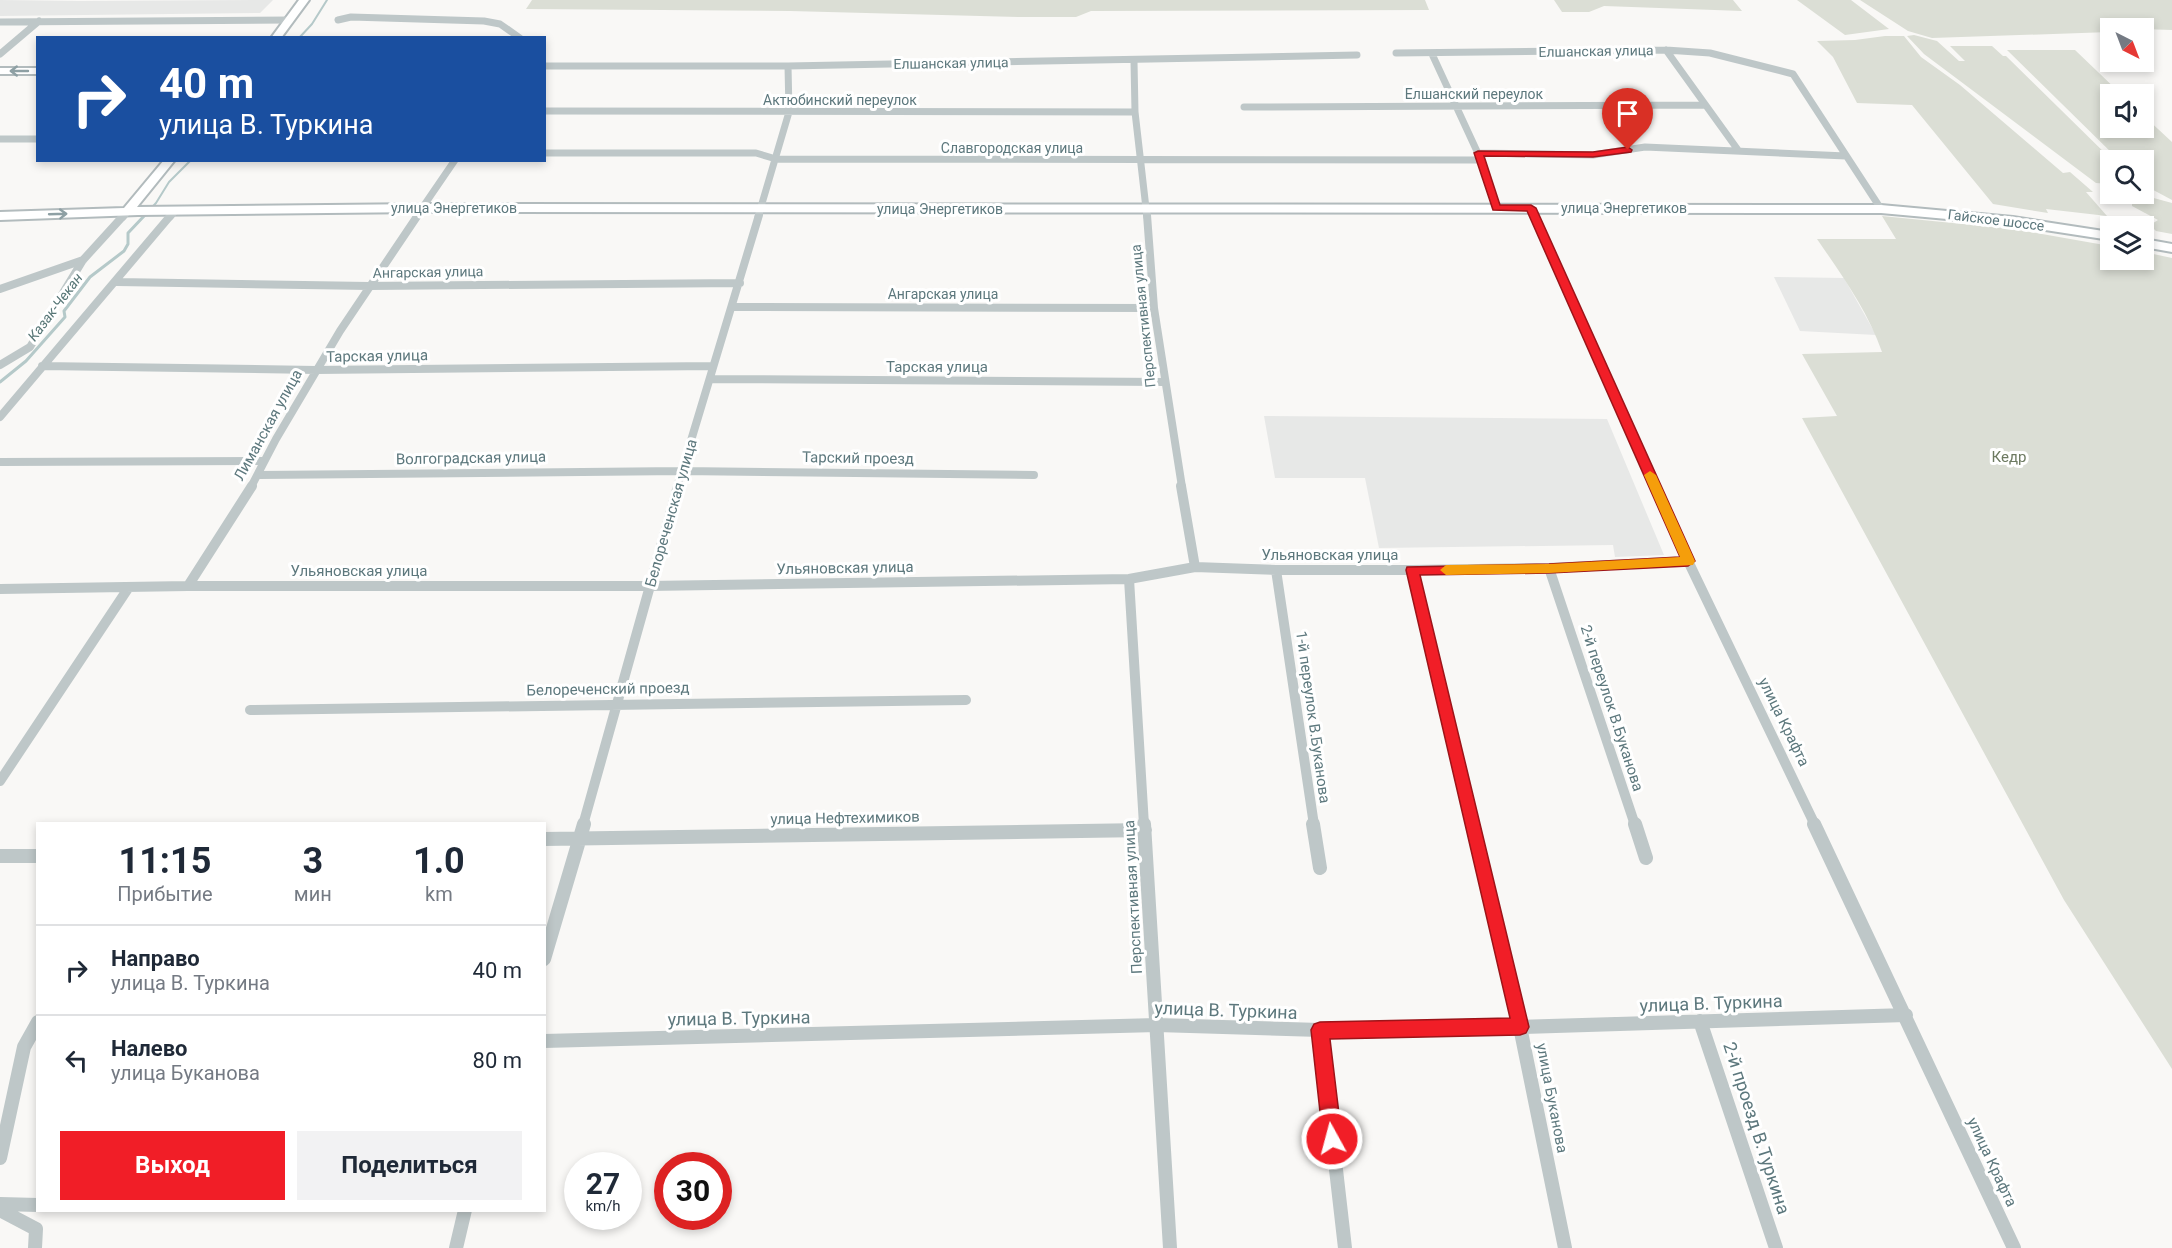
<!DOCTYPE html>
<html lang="ru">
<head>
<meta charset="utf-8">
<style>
  body { margin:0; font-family:Roboto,sans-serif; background:#f2f2f3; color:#1f2937; height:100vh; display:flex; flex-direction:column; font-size:22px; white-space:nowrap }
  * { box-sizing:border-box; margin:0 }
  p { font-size:20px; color:#747a83 }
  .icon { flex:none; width:33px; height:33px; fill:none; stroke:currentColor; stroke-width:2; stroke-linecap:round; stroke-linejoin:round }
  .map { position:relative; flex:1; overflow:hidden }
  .side { position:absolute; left:36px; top:822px; width:510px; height:390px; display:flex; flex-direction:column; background:#fff; border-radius:0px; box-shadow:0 3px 9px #0003 }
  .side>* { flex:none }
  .top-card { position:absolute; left:36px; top:36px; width:510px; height:126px; border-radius:0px; box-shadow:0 3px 9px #0003; background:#1a4fa0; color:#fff; overflow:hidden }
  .needle { width:39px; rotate:138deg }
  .controls { position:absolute; left:2100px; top:18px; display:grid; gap:12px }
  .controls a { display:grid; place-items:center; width:54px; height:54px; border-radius:0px; background:#fff; box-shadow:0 3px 9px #0003; font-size:30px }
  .speed { position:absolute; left:564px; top:1152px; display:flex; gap:12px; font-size:30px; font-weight:700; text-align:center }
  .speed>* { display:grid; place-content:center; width:78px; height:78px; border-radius:50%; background:#fff; box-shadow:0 3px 9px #0003; line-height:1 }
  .speed small { font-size:15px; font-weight:400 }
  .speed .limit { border:9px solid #d22; background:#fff; color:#111 }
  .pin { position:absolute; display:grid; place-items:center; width:51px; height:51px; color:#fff; margin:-62px -26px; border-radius:50% 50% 50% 0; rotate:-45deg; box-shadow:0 0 6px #0007 }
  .pin .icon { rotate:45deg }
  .me { position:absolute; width:66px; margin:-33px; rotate:353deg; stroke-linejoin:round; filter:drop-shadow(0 0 4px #0008) }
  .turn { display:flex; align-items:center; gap:21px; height:126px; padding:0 24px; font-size:27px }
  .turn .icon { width:78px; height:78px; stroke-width:2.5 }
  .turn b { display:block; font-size:42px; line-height:51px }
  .eta { display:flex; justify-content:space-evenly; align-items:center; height:102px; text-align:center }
  .eta b { font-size:36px; font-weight:700; line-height:42px }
  .cta { display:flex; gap:12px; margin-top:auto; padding:12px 24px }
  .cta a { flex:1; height:69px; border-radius:0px; background:#f11e27; color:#fff; font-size:24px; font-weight:700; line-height:69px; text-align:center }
  .cta a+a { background:#f2f2f3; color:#1f2937 }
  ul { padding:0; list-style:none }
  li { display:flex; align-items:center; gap:18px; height:90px; padding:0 24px; border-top:2px solid #e0e1e3 }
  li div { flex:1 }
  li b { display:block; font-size:22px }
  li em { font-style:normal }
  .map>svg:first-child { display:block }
  .built { fill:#e7e8e7 }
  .green { fill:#dbded5 }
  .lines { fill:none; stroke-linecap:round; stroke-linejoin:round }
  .stream-far1 { stroke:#b5c9c9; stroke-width:2 }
  .stream { stroke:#b5c9c9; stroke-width:3 }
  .primary-casing { stroke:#b2bbbd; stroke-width:4 }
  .minor-far3 { stroke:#bec7c8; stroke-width:7 }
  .minor-far2 { stroke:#bec7c8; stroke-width:8 }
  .minor-far1 { stroke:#bec7c8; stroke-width:10 }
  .minor { stroke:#bec7c8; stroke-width:14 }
  .primary { fill:#fff; fill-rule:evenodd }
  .oneway { stroke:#8ea0a4 }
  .route { fill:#f11e27; stroke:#9d1419; stroke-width:1.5 }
  .slow { fill:#f59e0b }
  .labels { text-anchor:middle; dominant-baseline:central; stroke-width:6; stroke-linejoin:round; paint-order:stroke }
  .far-street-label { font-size:14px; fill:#5d787d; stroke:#fff }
  .far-water-label { font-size:14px; font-style:italic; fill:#577676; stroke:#fff }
  .street-label { font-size:15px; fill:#5d787d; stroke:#fff }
  .park-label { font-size:15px; fill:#6d7a61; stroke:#fff }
  .near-street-label { font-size:18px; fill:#5d787d; stroke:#fff }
</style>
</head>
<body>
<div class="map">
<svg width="2172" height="1248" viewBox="0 0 2172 1248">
  <rect width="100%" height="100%" fill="#f9f8f6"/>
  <path class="built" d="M 0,0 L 79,1 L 273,0 L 260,13 L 0,16 Z
    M 1774,277 L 1844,278 L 1876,335 L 1800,331 Z
    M 1264,416 L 1607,419 L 1664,555 L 1615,557 L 1613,545 L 1379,548 L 1365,478 L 1275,478 Z"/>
  <path class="green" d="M 532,0 L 1425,0 L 1429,10 L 1091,11 L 1076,17 L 1018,17 L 790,11 L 526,9 Z
    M 1554,0 L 1733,0 L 1742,11 L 1604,6 L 1589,12 L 1562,12 Z
    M 1797,0 L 1851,0 L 1889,29 L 1845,35 Z
    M 1860,0 L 2172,0 L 2172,30 L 2110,28 L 2110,32 L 1932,38 L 1908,31 Z
    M 1914,35 L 1937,41 L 1959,61 L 1965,61 L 1950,46 L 1992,46 L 2003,56 L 2006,56 L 2112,160 L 2110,160 L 2110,184 L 2096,183 L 1924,54 L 1907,36 Z
    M 1885,36 L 1904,36 L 1921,57 L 1960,85 L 2063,173 L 2070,172 L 2093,192 L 2086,192 L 2107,216 L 2046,209 L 2048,213 L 1993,204 L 1912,105 L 1857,103 L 1833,57 L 1817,41 L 1855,40 Z
    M 2007,50 L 2075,50 L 2121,94 L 2110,94 L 2110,128 L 2144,128 L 2144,116 L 2172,142 L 2172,200 L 2144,185 L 2144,160 L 2119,160 Z
    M 2150,197 L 2172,203 L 2172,234 L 2156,231 L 2150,225 L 2158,220 L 2132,206 L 2132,200 Z
    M 1882,216 L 2013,229 L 2110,246 L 2110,260 L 2144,260 L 2144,252 L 2172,258 L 2172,1069 L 2064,900 L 1802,418 L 1837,416 L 1802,354 L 1882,352 C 1868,311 1841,274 1817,239 L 1896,239 Z"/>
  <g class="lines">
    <path class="stream-far1" d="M 299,38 L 312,24 L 327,0
      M 143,217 L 156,203 L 169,182 L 191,160"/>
    <path class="stream" d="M 0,382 L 26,361 L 65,317 L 64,311 L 90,277 L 124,251 L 128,244 L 128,233 L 145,215"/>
    <defs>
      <path id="primary" d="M 299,0 L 309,0 L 281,38 L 271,38 Z
        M 0,68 L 38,68 L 38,74 L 0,74 Z
        M 164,160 L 175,160 L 137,207 L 425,204 L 1881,205 L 2013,217 L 2110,232 L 2110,240 L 2013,225 L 1881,213 L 425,212 L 138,215 L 0,220 L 0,212 L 124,208 Z
        M 2144,239 L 2172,244 L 2172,252 L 2144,247 Z"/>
    </defs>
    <use href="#primary" class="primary-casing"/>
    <path class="minor-far3" d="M 338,20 L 351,17 L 484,21 L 500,24 L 520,38
      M 0,22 L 290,20
      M 1666,50 L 1738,150
      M 1396,53 L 1666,50 L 1710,53 L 1793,74 L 1881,209
      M 0,54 L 39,21
      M 1432,54 L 1481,160 L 1496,208
      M 1134,61 L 1135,112 L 1147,217
      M 544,66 L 788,66 L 1357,55
      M 1244,107 L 1705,105
      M 544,111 L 1135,112
      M 0,139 L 38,139
      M 544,153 L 756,153 L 776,159 L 1481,160
      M 1478,153 L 1593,155 L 1645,147 L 1846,156
      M 1531,208 L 1535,217
      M 123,217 L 127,212
      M 170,217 L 175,211
      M 416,217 L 455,160
      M 758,217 L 789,112 L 788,66"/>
    <path class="minor-far2" d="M 1147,215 L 1154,308 L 1182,487
      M 1534,215 L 1655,487
      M 117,282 L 369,286 L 740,283
      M 0,289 L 83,260
      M 732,307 L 1154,308
      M 0,365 L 30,347 L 83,260 L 124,215
      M 42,366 L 316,370 L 713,366
      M 710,379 L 1164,382
      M 0,417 L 171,215
      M 0,462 L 264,461
      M 259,475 L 682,471 L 1034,475
      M 251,487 L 276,439 L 340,331 L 418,215
      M 677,487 L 759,215"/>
    <path class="minor-far1" d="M 1181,486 L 1195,567
      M 1654,486 L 1688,561 L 1815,825
      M 1549,568 L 1635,825
      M 1276,570 L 1314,825
      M 1412,570 L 1472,825
      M 1129,579 L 1144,825
      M 188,586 L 252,486
      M 0,589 L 188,586 L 649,586 L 1129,579 L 1195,567 L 1276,570 L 1412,570 L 1549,568 L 1688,561
      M 250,710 L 966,700
      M 0,781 L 129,587
      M 583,825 L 678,486"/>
    <path class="minor" d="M 1144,824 L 1170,1248
      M 1313,824 L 1320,868
      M 1472,824 L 1520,1027 L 1565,1248
      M 1635,824 L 1646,858
      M 1814,824 L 2014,1248
      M 544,839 L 1145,830
      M 0,856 L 38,856
      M 544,959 L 584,824
      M 1700,1021 L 1776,1248
      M 1320,1030 L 1345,1248
      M 544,1041 L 1157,1025 L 1320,1030 L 1520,1027 L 1906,1015
      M 0,1158 L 24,1047 L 38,1022
      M 0,1204 L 38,1205
      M 0,1210 L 36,1229 L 35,1248
      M 456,1248 L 465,1210"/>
    <use href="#primary" class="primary"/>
  </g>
  <defs><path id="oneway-shaft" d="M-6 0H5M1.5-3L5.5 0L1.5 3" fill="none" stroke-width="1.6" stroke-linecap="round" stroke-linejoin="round" transform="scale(1.5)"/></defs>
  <g class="oneway">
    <use href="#oneway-shaft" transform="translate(19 71) rotate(-180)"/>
    <use href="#oneway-shaft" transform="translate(58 214) rotate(-2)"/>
  </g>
  <path class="route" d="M 1628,147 L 1632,150 L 1631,152 L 1593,157 L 1484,156 L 1500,205 L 1531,205 L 1536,208 L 1695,561 L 1688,566 L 1549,573 L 1420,575 L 1529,1027 L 1526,1033 L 1520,1035 L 1330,1039 L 1342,1139 L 1339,1146 L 1332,1148 L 1326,1146 L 1323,1139 L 1311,1030 L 1314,1024 L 1320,1022 L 1510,1018 L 1406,570 L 1407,567 L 1549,564 L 1680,557 L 1527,211 L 1493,210 L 1474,153 L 1478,151 L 1593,152 Z"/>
  <path class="slow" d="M 1650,471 L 1656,475 L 1695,561 L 1693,565 L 1549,573 L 1446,575 L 1440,570 L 1446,565 L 1549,564 L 1680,557 L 1644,475 Z"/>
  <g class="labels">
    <g class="far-street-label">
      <text transform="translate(1596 51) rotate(-1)">Елшанская улица</text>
      <text transform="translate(951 63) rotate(-1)">Елшанская улица</text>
      <text x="1474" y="94">Елшанский переулок</text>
      <text x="840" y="100">Актюбинский переулок</text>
      <text x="1012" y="148">Славгородская улица</text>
      <text x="454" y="208">улица Энергетиков</text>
      <text x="1624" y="208">улица Энергетиков</text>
      <text x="940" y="209">улица Энергетиков</text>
      <text transform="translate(1996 220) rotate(7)">Гайское шоссе</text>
      <text transform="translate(428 272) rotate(-1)">Ангарская улица</text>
      <text x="943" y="294">Ангарская улица</text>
      <text transform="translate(1143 316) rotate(-96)">Перспективная улица</text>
    </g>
    <g class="far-water-label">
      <text transform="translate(55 307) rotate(-53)">Казак-Чекан</text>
    </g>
    <g class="street-label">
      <text transform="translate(377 356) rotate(-1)">Тарская улица</text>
      <text x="937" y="367">Тарская улица</text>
      <text transform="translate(268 425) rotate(-61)">Лиманская улица</text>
      <text transform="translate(471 458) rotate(-1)">Волгоградская улица</text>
      <text transform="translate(858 458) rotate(1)">Тарский проезд</text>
      <text transform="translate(671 513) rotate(-74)">Белореченская улица</text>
      <text x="1330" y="555">Ульяновская улица</text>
      <text transform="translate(845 568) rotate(-1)">Ульяновская улица</text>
      <text x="359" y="571">Ульяновская улица</text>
      <text transform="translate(608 689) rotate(-1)">Белореченский проезд</text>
      <text transform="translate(1612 708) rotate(72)">2-й переулок В.Буканова</text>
      <text transform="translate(1313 717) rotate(82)">1-й переулок В.Буканова</text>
      <text transform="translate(1784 722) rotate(64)">улица Крафта</text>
      <text transform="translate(845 818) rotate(-1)">улица Нефтехимиков</text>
      <text transform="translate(1133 897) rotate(-93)">Перспективная улица</text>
      <text transform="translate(1552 1098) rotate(79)">улица Буканова</text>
      <text transform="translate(1992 1162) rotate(65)">улица Крафта</text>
    </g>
    <g class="park-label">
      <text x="2009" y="457">Кедр</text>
    </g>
    <g class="near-street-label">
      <text transform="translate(1711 1003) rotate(-2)">улица В. Туркина</text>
      <text transform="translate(1226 1010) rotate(2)">улица В. Туркина</text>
      <text transform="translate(739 1018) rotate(-1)">улица В. Туркина</text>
      <text transform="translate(1757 1128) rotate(72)">2-й проезд В.Туркина</text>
    </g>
  </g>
</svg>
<div class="controls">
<a><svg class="needle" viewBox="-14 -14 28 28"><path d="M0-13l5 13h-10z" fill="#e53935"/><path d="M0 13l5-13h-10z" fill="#747a83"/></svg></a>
<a><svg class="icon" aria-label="sound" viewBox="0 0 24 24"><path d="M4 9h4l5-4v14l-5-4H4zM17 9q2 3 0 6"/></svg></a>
<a><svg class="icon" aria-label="search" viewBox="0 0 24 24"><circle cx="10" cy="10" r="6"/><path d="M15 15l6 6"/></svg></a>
<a><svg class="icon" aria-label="layers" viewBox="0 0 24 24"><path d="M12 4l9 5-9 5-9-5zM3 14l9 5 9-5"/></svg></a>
</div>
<div class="speed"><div>27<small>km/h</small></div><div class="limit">30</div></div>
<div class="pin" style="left:1628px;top:150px;background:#d93025"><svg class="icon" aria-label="arrive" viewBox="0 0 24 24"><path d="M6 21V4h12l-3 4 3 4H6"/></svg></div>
<svg class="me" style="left:1332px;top:1139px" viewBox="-20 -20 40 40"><circle r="17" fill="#f11e27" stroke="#fff" stroke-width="3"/><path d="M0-11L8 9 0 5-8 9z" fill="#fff"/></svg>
<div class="top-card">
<div class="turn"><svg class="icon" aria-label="right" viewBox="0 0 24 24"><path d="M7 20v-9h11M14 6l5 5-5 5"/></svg><div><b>40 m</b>улица В. Туркина</div></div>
</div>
<section class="side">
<div class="eta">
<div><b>11:15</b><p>Прибытие</p></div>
<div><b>3</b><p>мин</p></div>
<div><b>1.0</b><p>km</p></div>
</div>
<ul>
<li><svg class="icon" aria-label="right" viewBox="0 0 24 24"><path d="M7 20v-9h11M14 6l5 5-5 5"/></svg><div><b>Направо</b><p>улица В. Туркина</p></div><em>40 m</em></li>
<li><svg class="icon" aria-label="left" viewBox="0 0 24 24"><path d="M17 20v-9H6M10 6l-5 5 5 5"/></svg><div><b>Налево</b><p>улица Буканова</p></div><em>80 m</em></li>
</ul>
<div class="cta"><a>Выход</a><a>Поделиться</a></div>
</section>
</div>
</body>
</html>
